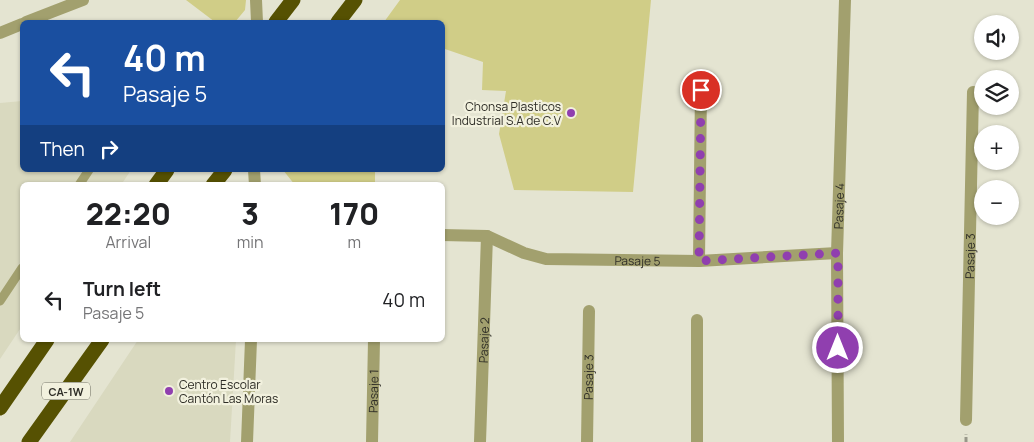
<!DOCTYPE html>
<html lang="en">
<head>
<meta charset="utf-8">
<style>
  body { margin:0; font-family:Manrope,sans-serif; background:#f6f6f6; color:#202124; height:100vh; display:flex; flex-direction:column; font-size:19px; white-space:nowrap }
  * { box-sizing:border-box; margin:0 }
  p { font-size:16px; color:#757577 }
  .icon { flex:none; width:28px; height:28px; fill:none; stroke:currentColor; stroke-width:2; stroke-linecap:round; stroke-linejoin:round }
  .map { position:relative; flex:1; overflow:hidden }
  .panel { position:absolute; left:20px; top:182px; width:425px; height:160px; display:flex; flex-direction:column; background:#fff; border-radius:8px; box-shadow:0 1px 4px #0004 }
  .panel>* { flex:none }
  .top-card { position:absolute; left:20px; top:20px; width:425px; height:152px; border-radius:8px; box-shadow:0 1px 4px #0004; background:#1a4fa0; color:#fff; overflow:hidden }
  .buttons { position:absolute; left:974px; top:15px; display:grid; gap:10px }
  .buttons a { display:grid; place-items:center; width:45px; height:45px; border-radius:50%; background:#fff; box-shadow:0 1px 4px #0004; font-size:25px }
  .pin { position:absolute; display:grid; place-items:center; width:42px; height:42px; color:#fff; margin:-21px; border:2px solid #fff; border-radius:50%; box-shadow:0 1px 5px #0007 }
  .me { position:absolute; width:55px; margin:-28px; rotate:0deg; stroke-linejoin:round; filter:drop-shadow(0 0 4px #0008) }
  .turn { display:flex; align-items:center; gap:18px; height:105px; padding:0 20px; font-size:22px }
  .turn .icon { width:65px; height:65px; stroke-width:2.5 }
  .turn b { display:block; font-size:35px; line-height:42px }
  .then { display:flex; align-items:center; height:48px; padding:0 20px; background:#0003; gap:10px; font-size:19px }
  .eta { display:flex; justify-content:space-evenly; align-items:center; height:85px; text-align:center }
  .eta b { font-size:30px; font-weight:800; line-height:35px }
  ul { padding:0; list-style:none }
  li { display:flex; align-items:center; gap:15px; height:65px; padding:0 20px }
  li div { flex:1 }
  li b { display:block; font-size:19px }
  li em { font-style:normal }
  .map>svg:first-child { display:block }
  .built { fill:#d9d9bf }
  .building { fill:#d0cd87 }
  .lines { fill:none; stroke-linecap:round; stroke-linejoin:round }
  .path { stroke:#989789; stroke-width:3; stroke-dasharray:5 2.5; stroke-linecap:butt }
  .lane { stroke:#a2a06e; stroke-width:9 }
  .street { stroke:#a2a06e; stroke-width:12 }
  .highway { stroke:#565102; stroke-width:15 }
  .route { stroke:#903faf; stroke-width:9; stroke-dasharray:0 16.2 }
  .poi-dot { fill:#903faf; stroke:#f2f1de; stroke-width:2 }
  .labels { text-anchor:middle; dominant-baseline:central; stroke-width:4.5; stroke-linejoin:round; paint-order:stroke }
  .shield { fill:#f2f1de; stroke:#69685d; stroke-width:1 }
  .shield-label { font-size:11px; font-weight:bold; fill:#2e2d26 }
  .poi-label { font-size:12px; fill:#2e2d26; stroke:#f2f1de; text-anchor:end }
  .street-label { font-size:12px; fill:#2e2d26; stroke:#f2f1de }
</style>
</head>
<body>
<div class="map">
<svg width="1034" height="442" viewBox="0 0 1034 442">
  <rect width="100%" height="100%" fill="#e4e4d1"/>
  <path class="built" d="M 22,101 L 22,170 L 131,170 L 121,185 L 22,185 L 22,326 L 0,359 L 0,103 Z
    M 138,340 L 236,340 L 230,442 L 70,442 Z"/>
  <path class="building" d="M 186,0 L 246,0 L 245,10 L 235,22 L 215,22 Z
    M 400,0 L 651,0 L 633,192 L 514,190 L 499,134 L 506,91 L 482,90 L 483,62 L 442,48 L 442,22 L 384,22 Z
    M 283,170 L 375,170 L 375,185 L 295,185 Z"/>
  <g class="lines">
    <path class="path" d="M 966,442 L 966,434"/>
    <path class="lane" d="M 79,185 L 89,170
      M 0,301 L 22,268"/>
    <g class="street">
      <path d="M 256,0 L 257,22"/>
      <path d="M 26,22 L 83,0"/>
      <path d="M 0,33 L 22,24"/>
      <path d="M 254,170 L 255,185"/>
      <path id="s1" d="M 442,235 L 487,236 L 524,253 L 546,259 L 699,261 L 837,253"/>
      <path d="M 699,261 L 701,89"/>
      <path id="s2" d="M 966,420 L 973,92"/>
      <path d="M 247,442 L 251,340"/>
      <path id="s3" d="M 372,442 L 374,340"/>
      <path id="s4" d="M 480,442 L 487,236"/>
      <path id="s5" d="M 587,442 L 589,311"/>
      <path d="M 697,442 L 697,320"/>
      <path id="s6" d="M 838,442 L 837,253 L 845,0"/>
    </g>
    <path class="highway" d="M 276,22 L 293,0
      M 338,22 L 355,0
      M 156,185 L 167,170
      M 213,185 L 225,170
      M 0,408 L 47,340
      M 29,442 L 102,340"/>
  </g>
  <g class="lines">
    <path class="route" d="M 701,90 L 699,261 L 838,253 L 838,348"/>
  </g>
  <g class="poi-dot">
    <circle cx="571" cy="113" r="5"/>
    <circle cx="169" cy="391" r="5"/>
  </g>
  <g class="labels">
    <rect class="shield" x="42" y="382.5" width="48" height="17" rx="4"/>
    <g class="shield-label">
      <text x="66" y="391">CA-1W</text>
    </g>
    <g class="poi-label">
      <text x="561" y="106">Chonsa Plasticos<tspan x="561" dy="14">Industrial S.A de C.V</tspan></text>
      <text x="179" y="384" text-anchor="start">Centro Escolar<tspan x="179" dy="14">Cantón Las Moras</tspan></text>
    </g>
    <g class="street-label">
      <text stroke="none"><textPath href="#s6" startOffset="236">Pasaje 4</textPath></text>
      <text stroke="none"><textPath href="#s2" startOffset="164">Pasaje 3</textPath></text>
      <text stroke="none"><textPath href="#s1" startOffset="200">Pasaje 5</textPath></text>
      <text stroke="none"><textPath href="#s4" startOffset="102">Pasaje 2</textPath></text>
      <text stroke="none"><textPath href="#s5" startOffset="65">Pasaje 3</textPath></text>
      <text stroke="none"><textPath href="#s3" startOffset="51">Pasaje 1</textPath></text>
    </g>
  </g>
</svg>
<div class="buttons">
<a><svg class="icon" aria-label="sound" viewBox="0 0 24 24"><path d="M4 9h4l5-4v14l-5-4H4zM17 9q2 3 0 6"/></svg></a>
<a><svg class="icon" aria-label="layers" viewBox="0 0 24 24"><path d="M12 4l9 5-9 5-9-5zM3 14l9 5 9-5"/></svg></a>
<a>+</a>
<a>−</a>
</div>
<div class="pin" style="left:701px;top:90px;background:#d93025"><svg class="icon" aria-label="arrive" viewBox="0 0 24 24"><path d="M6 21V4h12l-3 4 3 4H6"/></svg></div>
<svg class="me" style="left:838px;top:348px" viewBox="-20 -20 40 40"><circle r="17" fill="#903faf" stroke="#fff" stroke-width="3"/><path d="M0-11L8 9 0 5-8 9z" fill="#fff"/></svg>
<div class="top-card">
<div class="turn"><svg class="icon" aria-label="left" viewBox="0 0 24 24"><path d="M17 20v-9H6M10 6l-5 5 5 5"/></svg><div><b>40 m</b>Pasaje 5</div></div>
<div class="then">Then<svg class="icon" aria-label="right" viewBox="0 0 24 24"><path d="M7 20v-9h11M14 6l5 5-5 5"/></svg></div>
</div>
<section class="panel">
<div class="eta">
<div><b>22:20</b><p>Arrival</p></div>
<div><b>3</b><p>min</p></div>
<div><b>170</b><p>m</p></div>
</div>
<ul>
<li><svg class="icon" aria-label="left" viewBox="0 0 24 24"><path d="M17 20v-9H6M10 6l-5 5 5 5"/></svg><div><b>Turn left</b><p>Pasaje 5</p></div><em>40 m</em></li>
</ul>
</section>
</div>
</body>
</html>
